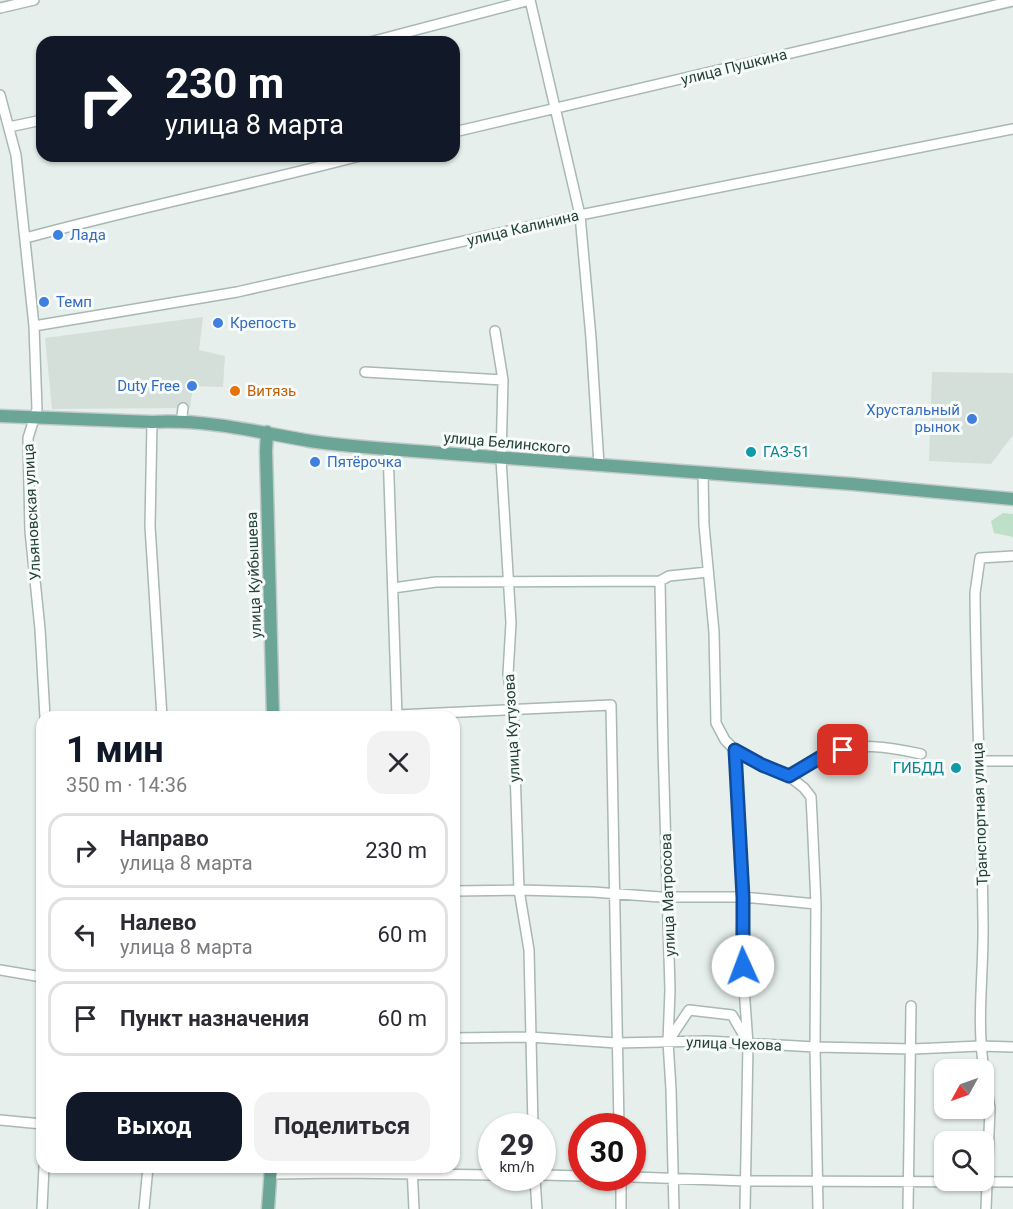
<!DOCTYPE html>
<html lang="ru">
<head>
<meta charset="utf-8">
<style>
  body { margin:0; font-family:Roboto,sans-serif; background:#f2f2f3; color:#2b2b33; height:100vh; display:flex; flex-direction:column; font-size:22px; white-space:nowrap }
  * { box-sizing:border-box; margin:0 }
  p { font-size:20px; color:#7c7c81 }
  .icon { flex:none; width:33px; height:33px; fill:none; stroke:currentColor; stroke-width:2; stroke-linecap:round; stroke-linejoin:round }
  .map { position:relative; flex:1; overflow:hidden }
  .sheet { position:absolute; left:36px; top:711px; width:424px; height:462px; display:flex; flex-direction:column; background:#fff; border-radius:18px; box-shadow:0 2px 4px #0004 }
  .sheet>* { flex:none }
  .hud { position:absolute; left:36px; top:36px; width:424px; height:126px; border-radius:18px; box-shadow:0 2px 4px #0004; background:#111827; color:#fff; overflow:hidden }
  .needle { width:39px; rotate:230deg }
  .fabs { position:absolute; left:934px; top:1059px; display:grid; gap:12px }
  .fabs a { display:grid; place-items:center; width:60px; height:60px; border-radius:12px; background:#fff; box-shadow:0 2px 4px #0004; font-size:30px }
  .speed { position:absolute; left:478px; top:1113px; display:flex; gap:12px; font-size:30px; font-weight:700; text-align:center }
  .speed>* { display:grid; place-content:center; width:78px; height:78px; border-radius:50%; background:#fff; box-shadow:0 2px 4px #0004; line-height:1 }
  .speed small { font-size:15px; font-weight:400 }
  .speed .limit { border:9px solid #d22; background:#fff; color:#111 }
  .pin { position:absolute; display:grid; place-items:center; width:51px; height:51px; color:#fff; margin:-26px; border-radius:12px; box-shadow:0 3px 9px #0006 }
  .me { position:absolute; width:66px; margin:-33px; rotate:358deg; stroke-linejoin:round; filter:drop-shadow(0 0 4px #0008) }
  .turn { display:flex; align-items:center; gap:21px; height:126px; padding:0 30px; font-size:27px }
  .turn .icon { width:78px; height:78px; stroke-width:2.5 }
  .turn b { display:block; font-size:42px; line-height:51px }
  .round { display:grid; place-items:center; flex:none; width:63px; height:63px; border-radius:18px; background:#f2f2f3 }
  .headline { display:flex; align-items:center; justify-content:space-between; height:102px; padding:0 30px }
  h1 { font-size:36px; font-weight:700; line-height:45px; color:#111827 }
  .primary-button { display:flex; gap:12px; margin-top:auto; padding:12px 30px }
  .primary-button a { flex:1; height:69px; border-radius:18px; background:#111827; color:#fff; font-size:24px; font-weight:700; line-height:69px; text-align:center }
  .primary-button a+a { background:#f2f2f3; color:#2b2b33 }
  ul { padding:0; list-style:none }
  li { display:flex; align-items:center; gap:18px; height:75px; margin:0 12px 9px; padding:0 18px; border:3px solid #e1e1e2; border-radius:18px }
  li div { flex:1 }
  li b { display:block; font-size:22px }
  li em { font-style:normal }
  .map>svg:first-child { display:block }
  .built { fill:#d4dfda }
  .green { fill:#bfe0c8 }
  .lines { fill:none; stroke-linecap:round; stroke-linejoin:round }
  .minor-casing { stroke:#a8b8b2; stroke-width:12 }
  .major-casing { stroke:#c2cac8; stroke-width:15 }
  .minor { stroke:#fff; stroke-width:9 }
  .major { stroke:#6aa596; stroke-width:12 }
  .route-casing { stroke:#114b97; stroke-width:15 }
  .route { stroke:#1a73e8; stroke-width:10 }
  .shop-dot { fill:#3f7fe0; stroke:#f7fbf9; stroke-width:2 }
  .food-dot { fill:#e8710a; stroke:#f7fbf9; stroke-width:2 }
  .culture-dot { fill:#0f9aa8; stroke:#f7fbf9; stroke-width:2 }
  .labels { text-anchor:middle; dominant-baseline:central; stroke-width:6; stroke-linejoin:round; paint-order:stroke }
  .street-label { font-size:15px; fill:#24423a; stroke:#f7fbf9 }
  .shop-label { font-size:15px; fill:#366cbe; stroke:#f7fbf9; text-anchor:start }
  .food-label { font-size:15px; fill:#c56008; stroke:#f7fbf9; text-anchor:start }
  .culture-label { font-size:15px; fill:#0d838f; stroke:#f7fbf9; text-anchor:start }
</style>
</head>
<body>
<div class="map">
<svg width="1013" height="1209" viewBox="0 0 1013 1209">
  <rect width="100%" height="100%" fill="#e6efeb"/>
  <path class="built" d="M 203,317 L 199,350 L 225,356 L 223,387 L 193,386 L 190,408 L 52,409 L 45,338 Z
    M 932,372 L 1013,373 L 1013,435 L 991,464 L 929,461 Z"/>
  <path class="green" d="M 1003,513 L 1013,514 L 1013,537 L 994,533 L 991,521 Z"/>
  <g class="lines">
    <defs>
      <path id="minor" d="M 530,0 L 580,215 L 591,338 L 599,465
        M 0,8 L 34,0
        M 370,42 L 530,0
        M 0,95 L 16,155 L 34,326 L 37,409 L 28,438 L 30,531 L 40,629 L 45,717
        M 9,127 L 42,120
        M 454,132 L 1013,1
        M 26,238 C 137,208 249,185 360,156
        M 34,326 L 237,292 L 580,215 L 1013,129
        M 495,331 L 503,380 L 501,459 L 511,623 L 508,674 L 513,708 L 519,890 L 529,950 L 533,1126
        M 365,372 L 503,380
        M 152,422 L 150,526 L 162,717
        M 181,423 L 183,408
        M 388,449 L 397,717
        M 703,474 L 704,525 L 714,632 L 716,723 L 725,740 L 735,750 L 762,765 L 789,776 C 800,769 812,761 825,755 C 855,741 890,747 921,754
        M 660,581 L 663,747 L 670,990 L 668,1042 L 671,1089 L 674,1209
        M 660,581 L 669,576 L 708,572
        M 393,588 L 436,582 L 660,581
        M 397,715 L 611,705 L 619,1126
        M 735,750 L 743,897 L 741,946 L 748,1044 L 745,1209
        M 979,761 L 1013,761
        M 789,776 L 804,788 L 811,797 L 812,816 L 816,904 L 815,1047 L 818,1209
        M 454,891 L 519,890 L 593,892 L 660,897 L 743,897 L 816,904
        M 0,970 L 42,977
        M 454,1038 L 530,1037 L 616,1043 L 707,1041 L 815,1047 L 913,1049 L 980,1046 L 1013,1047
        M 669,1040 L 689,1010 L 732,1015 L 747,1041
        M 984,1070 C 976,1020 984,972 983,923 C 982,813 976,703 975,593 L 980,558 L 1013,556
        M 984,1072 L 990,1108 L 986,1209
        M 0,1120 L 42,1124
        M 412,1167 L 414,1209
        M 271,1174 L 341,1173 L 492,1175
        M 543,1175 L 582,1176
        M 633,1177 L 745,1181 L 1013,1182
        M 535,1178 L 537,1209
        M 621,1178 L 621,1209
        M 42,1209 L 44,1167
        M 144,1209 L 148,1167
        M 908,1209 L 911,1006"/>
      <path id="major" d="M 0,416 L 152,422 C 205,419 258,432 310,441 C 336,445 362,447 388,449 L 852,484 L 1013,499
        M 267,432 L 266,451 L 273,717
        M 268,1209 L 271,1167"/>
    </defs>
    <use href="#minor" class="minor-casing"/>
    <use href="#major" class="major-casing"/>
    <use href="#minor" class="minor"/>
    <use href="#major" class="major"/>
  </g>
  <g class="lines">
    <defs>
      <path id="route" d="M 743,966 L 743,897 L 735,750 L 762,765 L 789,776 L 826,754 L 843,750"/>
    </defs>
    <use href="#route" class="route-casing"/>
    <use href="#route" class="route"/>
  </g>
  <g class="shop-dot">
    <circle cx="58" cy="235" r="6"/>
    <circle cx="44" cy="302" r="6"/>
    <circle cx="218" cy="323" r="6"/>
    <circle cx="192" cy="386" r="6"/>
    <circle cx="972" cy="419" r="6"/>
    <circle cx="315" cy="462" r="6"/>
  </g>
  <circle class="food-dot" cx="235" cy="391" r="6"/>
  <g class="culture-dot">
    <circle cx="751" cy="452" r="6"/>
    <circle cx="956" cy="768" r="6"/>
  </g>
  <g class="labels">
    <g class="street-label">
      <text transform="translate(734 67) rotate(-14)">улица Пушкина</text>
      <text transform="translate(523 228) rotate(-13)">улица Калинина</text>
      <text transform="translate(507 443) rotate(5)">улица Белинского</text>
      <text transform="translate(32 512) rotate(-93)">Ульяновская улица</text>
      <text transform="translate(254 575) rotate(-92)">улица Куйбышева</text>
      <text transform="translate(512 728) rotate(-93)">улица Кутузова</text>
      <text transform="translate(980 814) rotate(-92)">Транспортная улица</text>
      <text transform="translate(668 895) rotate(-92)">улица Матросова</text>
      <text transform="translate(734 1044) rotate(2)">улица Чехова</text>
    </g>
    <g class="shop-label">
      <text x="70" y="235">Лада</text>
      <text x="56" y="302">Темп</text>
      <text x="230" y="323">Крепость</text>
      <text x="180" y="386" text-anchor="end">Duty Free</text>
      <text x="960" y="410" text-anchor="end">Хрустальный<tspan x="960" dy="17">рынок</tspan></text>
      <text x="327" y="462">Пятёрочка</text>
    </g>
    <g class="food-label">
      <text x="247" y="391">Витязь</text>
    </g>
    <g class="culture-label">
      <text x="763" y="452">ГАЗ-51</text>
      <text x="944" y="768" text-anchor="end">ГИБДД</text>
    </g>
  </g>
</svg>
<div class="fabs">
<a><svg class="needle" viewBox="-14 -14 28 28"><path d="M0-13l5 13h-10z" fill="#e53935"/><path d="M0 13l5-13h-10z" fill="#7c7c81"/></svg></a>
<a><svg class="icon" aria-label="search" viewBox="0 0 24 24"><circle cx="10" cy="10" r="6"/><path d="M15 15l6 6"/></svg></a>
</div>
<div class="speed"><div>29<small>km/h</small></div><div class="limit">30</div></div>
<div class="pin" style="left:843px;top:750px;background:#d93025"><svg class="icon" aria-label="arrive" viewBox="0 0 24 24"><path d="M6 21V4h12l-3 4 3 4H6"/></svg></div>
<svg class="me" style="left:743px;top:966px" viewBox="-20 -20 40 40"><circle r="19" fill="#fff"/><path d="M0-13L10 11 0 6-10 11z" fill="#1a73e8"/></svg>
<div class="hud">
<div class="turn"><svg class="icon" aria-label="right" viewBox="0 0 24 24"><path d="M7 20v-9h11M14 6l5 5-5 5"/></svg><div><b>230 m</b>улица 8 марта</div></div>
</div>
<section class="sheet">
<div class="headline"><div><h1>1 мин</h1><p>350 m · 14:36</p></div><a class="round"><svg class="icon" aria-label="close" viewBox="0 0 24 24"><path d="M6 6l12 12M18 6L6 18"/></svg></a></div>
<ul>
<li><svg class="icon" aria-label="right" viewBox="0 0 24 24"><path d="M7 20v-9h11M14 6l5 5-5 5"/></svg><div><b>Направо</b><p>улица 8 марта</p></div><em>230 m</em></li>
<li><svg class="icon" aria-label="left" viewBox="0 0 24 24"><path d="M17 20v-9H6M10 6l-5 5 5 5"/></svg><div><b>Налево</b><p>улица 8 марта</p></div><em>60 m</em></li>
<li><svg class="icon" aria-label="arrive" viewBox="0 0 24 24"><path d="M6 21V4h12l-3 4 3 4H6"/></svg><div><b>Пункт назначения</b></div><em>60 m</em></li>
</ul>
<div class="primary-button"><a>Выход</a><a>Поделиться</a></div>
</section>
</div>
</body>
</html>
